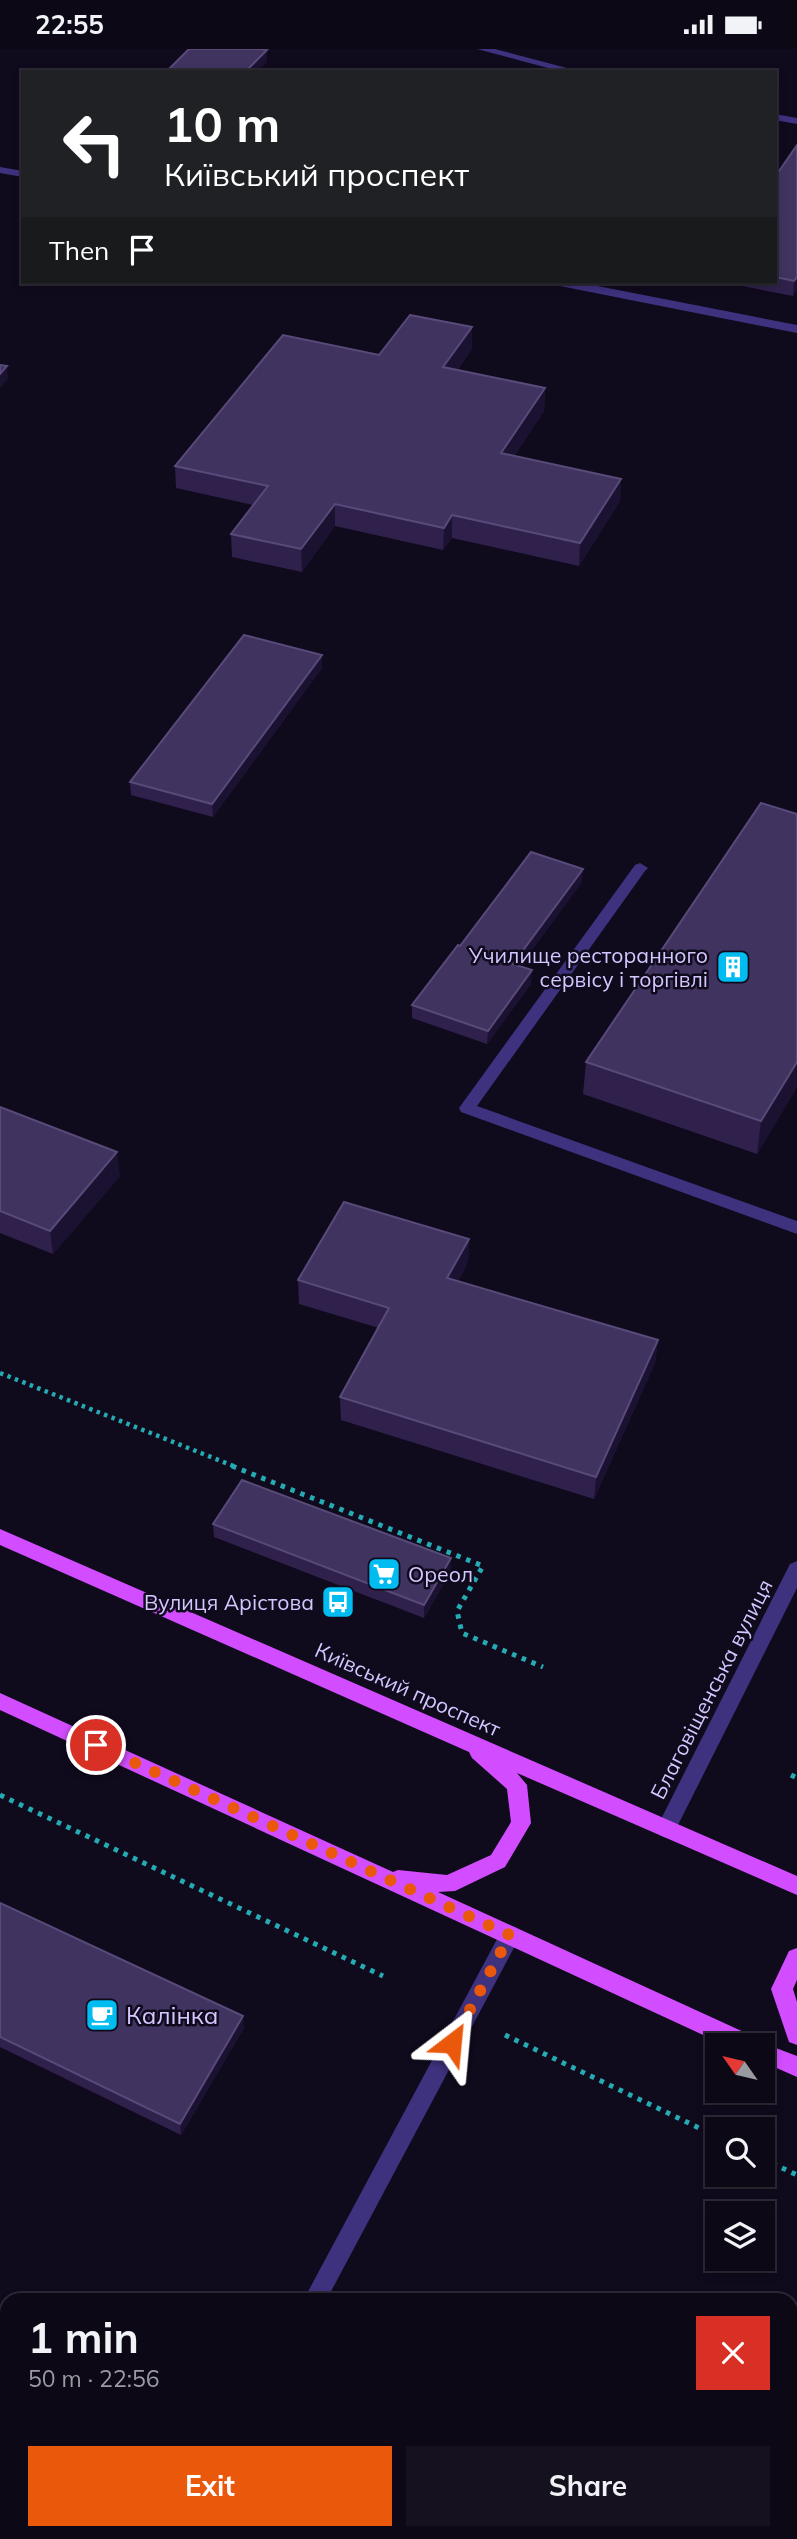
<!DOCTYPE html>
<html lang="en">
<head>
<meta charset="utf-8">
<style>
  body { margin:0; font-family:Mulish,sans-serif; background:#15111f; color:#f1f3f6; height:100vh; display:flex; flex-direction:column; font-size:26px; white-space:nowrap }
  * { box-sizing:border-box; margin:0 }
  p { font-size:23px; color:#9a9aa1 }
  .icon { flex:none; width:38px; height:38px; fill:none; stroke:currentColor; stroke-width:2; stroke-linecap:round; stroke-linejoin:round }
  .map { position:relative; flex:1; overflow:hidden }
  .details { position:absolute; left:0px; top:2244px; width:798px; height:247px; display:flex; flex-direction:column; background:#0c0816; border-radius:21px 21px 0 0; box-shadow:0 4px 10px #0003,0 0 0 2px #2c2935 }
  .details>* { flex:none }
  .banner { position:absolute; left:21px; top:21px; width:756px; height:214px; border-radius:0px; box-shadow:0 4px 10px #0003,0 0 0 2px #2c2935; background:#202124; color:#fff; overflow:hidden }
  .needle { width:46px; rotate:304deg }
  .fabs { position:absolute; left:705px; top:1984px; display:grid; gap:14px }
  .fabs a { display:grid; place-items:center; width:70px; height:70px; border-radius:0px; background:#0c0816; box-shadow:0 4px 10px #0003,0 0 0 2px #2c2935; font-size:35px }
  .pin { position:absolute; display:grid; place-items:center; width:60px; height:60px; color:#fff; margin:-30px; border:4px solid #fff; border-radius:50%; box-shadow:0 2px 7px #0007 }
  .me { position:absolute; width:77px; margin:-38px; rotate:29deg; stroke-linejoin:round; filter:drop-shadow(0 0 5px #0008) }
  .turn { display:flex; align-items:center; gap:24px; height:147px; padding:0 28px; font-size:32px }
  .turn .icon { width:91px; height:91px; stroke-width:2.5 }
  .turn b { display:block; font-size:49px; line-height:60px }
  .then { display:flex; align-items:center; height:66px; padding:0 28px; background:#0003; gap:14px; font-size:26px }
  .round { display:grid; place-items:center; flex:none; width:74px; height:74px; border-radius:0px; background:#15111f }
  .summary { display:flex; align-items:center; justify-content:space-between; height:119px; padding:0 28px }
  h1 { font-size:42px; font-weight:700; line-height:52px }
  .button { display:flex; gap:14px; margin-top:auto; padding:14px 28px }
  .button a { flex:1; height:80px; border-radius:0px; background:#ea580c; color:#fff; font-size:28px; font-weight:700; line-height:80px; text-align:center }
  .button a+a { background:#15111f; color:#f1f3f6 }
  .status { display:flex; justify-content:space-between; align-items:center; height:49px; padding:0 35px; background:#0c0816; direction:ltr }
  .status svg { height:19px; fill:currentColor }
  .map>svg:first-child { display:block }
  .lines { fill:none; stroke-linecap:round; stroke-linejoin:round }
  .path-far1 { stroke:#25abb4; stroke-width:4.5; stroke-dasharray:3.5 4.5; stroke-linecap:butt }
  .path { stroke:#25abb4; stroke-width:5; stroke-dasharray:4.5 6; stroke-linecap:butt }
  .service { fill:#3e327f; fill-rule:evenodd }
  .minor { fill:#3e327f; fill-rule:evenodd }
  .primary { fill:#d24dff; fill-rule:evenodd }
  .wall { fill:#2f214c }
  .shaded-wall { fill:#1b1131 }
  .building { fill:#413360; stroke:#584a79; stroke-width:2 }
  .route { stroke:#ea580c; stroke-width:12; stroke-dasharray:0 21.6 }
  .labels { text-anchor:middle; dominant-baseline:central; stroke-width:5; stroke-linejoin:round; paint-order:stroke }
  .poi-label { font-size:21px; fill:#d4c6ff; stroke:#100a1d; text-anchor:end }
  .street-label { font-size:21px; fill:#d4c6ff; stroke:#100a1d }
  .near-poi-label { font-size:24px; fill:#d4c6ff; stroke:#100a1d; text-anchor:start }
</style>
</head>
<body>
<div class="status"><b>22:55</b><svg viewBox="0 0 49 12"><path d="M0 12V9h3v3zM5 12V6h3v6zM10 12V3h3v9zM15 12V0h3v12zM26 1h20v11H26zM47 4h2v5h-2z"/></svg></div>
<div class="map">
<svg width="797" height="2490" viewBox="0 0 797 2490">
  <rect width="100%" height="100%" fill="#100a1d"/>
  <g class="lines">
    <path class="path-far1" d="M 0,1324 L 236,1418"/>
    <path class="path" d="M 232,1417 L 483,1517 L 457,1562 L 462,1584 L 543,1618
      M 791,1726 L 797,1729
      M 0,1746 L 383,1927
      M 505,1986 L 718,2088
      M 763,2110 L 797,2126"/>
    <path class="service" d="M 640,814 L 648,819 L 645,822 L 477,1057 L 797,1172 L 797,1185 L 461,1063 L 459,1059 L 635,816 Z
      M 510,1877 L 517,1879 L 521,1886 L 517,1893 L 327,2250 L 304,2250 L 503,1879 Z
      M 179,2483 L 203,2483 L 200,2490 L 176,2490 Z"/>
    <path class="minor" d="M 477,0 L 495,0 L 582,23 L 563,23 Z
      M 775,65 L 797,69 L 797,75 L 775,71 Z
      M 0,118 L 23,122 L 23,128 L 0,124 Z
      M 554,233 L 577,233 L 797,276 L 797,284 L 560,237 Z
      M 797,1512 L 797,1539 L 673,1786 L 666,1789 L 659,1786 L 656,1780 L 659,1774 L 790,1515 Z"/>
    <path class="primary" d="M 0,1480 L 797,1827 L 797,1846 L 517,1724 L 527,1736 L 531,1774 L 505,1818 L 455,1842 L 438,1843 L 759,1990 L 760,1993 L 797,2007 L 797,2028 L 763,2013 L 763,1997 L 727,1997 L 0,1661 L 0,1644 L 393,1823 L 398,1821 L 447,1826 L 491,1806 L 511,1773 L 507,1740 L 472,1709 L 469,1703 L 0,1496 Z
      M 797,1899 L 797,1931 L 793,1940 L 797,1953 L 797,1996 L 789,1993 L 771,1940 L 789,1902 Z"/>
  </g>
  <path class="wall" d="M 797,96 L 797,240 L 793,247 L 722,233 L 775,233 L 775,128 Z
    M 472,300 L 457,321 L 545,339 L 544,362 L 514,407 L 621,430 L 620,452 L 579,517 L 452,489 L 443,501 L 335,477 L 302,523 L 232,508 L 231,485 L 253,456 L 176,439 L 175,417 L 379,306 Z
    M 322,606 L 322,619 L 213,768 L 131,746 L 130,733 Z
    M 582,833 L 520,917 L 531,935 L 487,995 L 412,969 L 412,956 L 460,897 Z
    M 586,1013 L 797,1038 L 757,1105 L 583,1045 Z
    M 0,1058 L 120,1127 L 53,1205 L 0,1184 Z
    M 469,1190 L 468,1213 L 458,1232 L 658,1291 L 655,1314 L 594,1450 L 341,1371 L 340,1348 L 379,1279 L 299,1255 L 298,1231 Z
    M 213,1475 L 451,1509 L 451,1522 L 424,1569 L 214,1488 Z
    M 0,1854 L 244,1979 L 181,2086 L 0,1998 Z"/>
  <path class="shaded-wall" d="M 267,1 L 267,13 L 257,23 L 245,23 Z
    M 797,228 L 797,240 L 793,247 L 794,232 Z
    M 472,278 L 472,300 L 442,340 L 443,318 Z
    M 7,317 L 8,330 L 0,339 L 0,325 Z
    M 545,339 L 544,362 L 500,427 L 501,404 Z
    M 621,430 L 620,452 L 579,517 L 580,494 Z
    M 335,455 L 335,477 L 302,523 L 301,500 Z
    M 452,466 L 452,489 L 443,501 L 444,479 Z
    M 322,606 L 322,619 L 213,768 L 212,755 Z
    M 583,820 L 582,833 L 512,928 L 513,915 Z
    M 532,921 L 531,935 L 487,995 L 488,982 Z
    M 797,1013 L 797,1038 L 757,1105 L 761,1072 Z
    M 117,1103 L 120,1127 L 53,1205 L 50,1182 Z
    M 469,1190 L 468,1213 L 447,1252 L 447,1229 Z
    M 658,1291 L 655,1314 L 594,1450 L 596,1428 Z
    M 451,1509 L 451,1522 L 424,1569 L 424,1556 Z
    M 243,1967 L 244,1979 L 181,2086 L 180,2075 Z"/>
  <path class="building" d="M 189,0 L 260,0 L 267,1 L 245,23 L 166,23 Z
    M 797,96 L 797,228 L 794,232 L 775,228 L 775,128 Z
    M 410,266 L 472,278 L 443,318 L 545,339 L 501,404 L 621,430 L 580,494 L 452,466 L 444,479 L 335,455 L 301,500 L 231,485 L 268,437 L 175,417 L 283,286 L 379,306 Z
    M 0,316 L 7,317 L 0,325 Z
    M 244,586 L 322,606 L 212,755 L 130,733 Z
    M 761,754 L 797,765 L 797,1013 L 761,1072 L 586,1013 Z
    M 531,803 L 583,820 L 513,915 L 532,921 L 488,982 L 412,956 L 458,896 L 460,897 Z
    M 0,1058 L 117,1103 L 50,1182 L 0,1162 Z
    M 344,1153 L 469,1190 L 447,1229 L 658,1291 L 596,1428 L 340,1348 L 389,1259 L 298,1231 Z
    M 242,1431 L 451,1509 L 424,1556 L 213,1475 Z
    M 0,1854 L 243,1967 L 180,2075 L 0,1988 Z"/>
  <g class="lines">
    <path class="route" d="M 96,1696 L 510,1886 L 452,1994"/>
  </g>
  <defs>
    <symbol id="building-square" viewBox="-11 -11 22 22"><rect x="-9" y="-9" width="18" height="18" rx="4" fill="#00bcf1" stroke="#100a1d"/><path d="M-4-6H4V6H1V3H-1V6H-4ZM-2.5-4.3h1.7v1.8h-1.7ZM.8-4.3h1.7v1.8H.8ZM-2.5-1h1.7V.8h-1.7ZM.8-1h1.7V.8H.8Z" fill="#fff"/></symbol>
    <symbol id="supermarket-square" viewBox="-11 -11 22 22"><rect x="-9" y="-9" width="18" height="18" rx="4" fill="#00bcf1" stroke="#100a1d"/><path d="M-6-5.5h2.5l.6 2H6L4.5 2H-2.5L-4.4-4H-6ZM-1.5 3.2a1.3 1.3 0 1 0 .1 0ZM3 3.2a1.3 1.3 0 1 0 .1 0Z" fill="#fff"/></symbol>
    <symbol id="bus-square" viewBox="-11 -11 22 22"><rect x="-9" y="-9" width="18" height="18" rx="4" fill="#00bcf1" stroke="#100a1d"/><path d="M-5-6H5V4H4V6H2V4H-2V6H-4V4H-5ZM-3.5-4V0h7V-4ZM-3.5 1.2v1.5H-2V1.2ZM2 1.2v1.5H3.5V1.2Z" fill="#fff"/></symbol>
    <symbol id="cafe-square" viewBox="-11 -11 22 22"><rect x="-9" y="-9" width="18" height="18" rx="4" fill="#00bcf1" stroke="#100a1d"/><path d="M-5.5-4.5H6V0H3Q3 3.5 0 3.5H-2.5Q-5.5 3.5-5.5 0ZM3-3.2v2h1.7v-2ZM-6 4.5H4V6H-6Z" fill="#fff"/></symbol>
  </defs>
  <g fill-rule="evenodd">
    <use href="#building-square" x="714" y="899" width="38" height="38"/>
    <use href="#supermarket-square" x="365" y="1506" width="38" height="38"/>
    <use href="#bus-square" x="319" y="1534" width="38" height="38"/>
    <use href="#cafe-square" x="83" y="1947" width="38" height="38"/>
  </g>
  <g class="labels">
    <g class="poi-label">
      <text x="708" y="906">Училище ресторанного<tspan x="708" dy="24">сервісу і торгівлі</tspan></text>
      <text x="408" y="1525" text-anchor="start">Ореол</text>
      <text x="314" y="1553">Вулиця Арістова</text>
    </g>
    <g class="street-label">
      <text transform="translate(408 1640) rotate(24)">Київський проспект</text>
      <text transform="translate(711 1640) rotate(-63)">Благовіщенська вулиця</text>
    </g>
    <g class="near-poi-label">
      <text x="126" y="1966">Калінка</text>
    </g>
  </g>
</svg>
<div class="fabs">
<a><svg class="needle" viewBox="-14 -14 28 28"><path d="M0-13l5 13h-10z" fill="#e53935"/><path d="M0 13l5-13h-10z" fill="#9a9aa1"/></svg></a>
<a><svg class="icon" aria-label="search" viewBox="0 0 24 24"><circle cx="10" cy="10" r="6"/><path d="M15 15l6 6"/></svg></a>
<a><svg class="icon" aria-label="layers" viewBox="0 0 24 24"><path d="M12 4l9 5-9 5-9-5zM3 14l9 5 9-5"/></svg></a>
</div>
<div class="pin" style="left:96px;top:1696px;background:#d93025"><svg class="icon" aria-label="arrive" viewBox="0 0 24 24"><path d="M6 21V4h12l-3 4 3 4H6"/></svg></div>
<svg class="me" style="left:452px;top:1994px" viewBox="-20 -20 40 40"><path d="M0-17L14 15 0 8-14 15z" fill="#ea580c" stroke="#fff" stroke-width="4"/></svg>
<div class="banner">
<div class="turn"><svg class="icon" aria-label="left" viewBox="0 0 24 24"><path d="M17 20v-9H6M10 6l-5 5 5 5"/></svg><div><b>10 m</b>Київський проспект</div></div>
<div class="then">Then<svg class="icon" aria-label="arrive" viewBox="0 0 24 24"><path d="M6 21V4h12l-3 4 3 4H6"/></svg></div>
</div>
<section class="details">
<div class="summary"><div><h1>1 min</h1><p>50 m · 22:56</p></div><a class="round" style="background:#d93025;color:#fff"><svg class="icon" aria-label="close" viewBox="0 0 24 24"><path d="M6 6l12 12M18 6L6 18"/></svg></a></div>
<div class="button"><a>Exit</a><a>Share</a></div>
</section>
</div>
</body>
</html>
